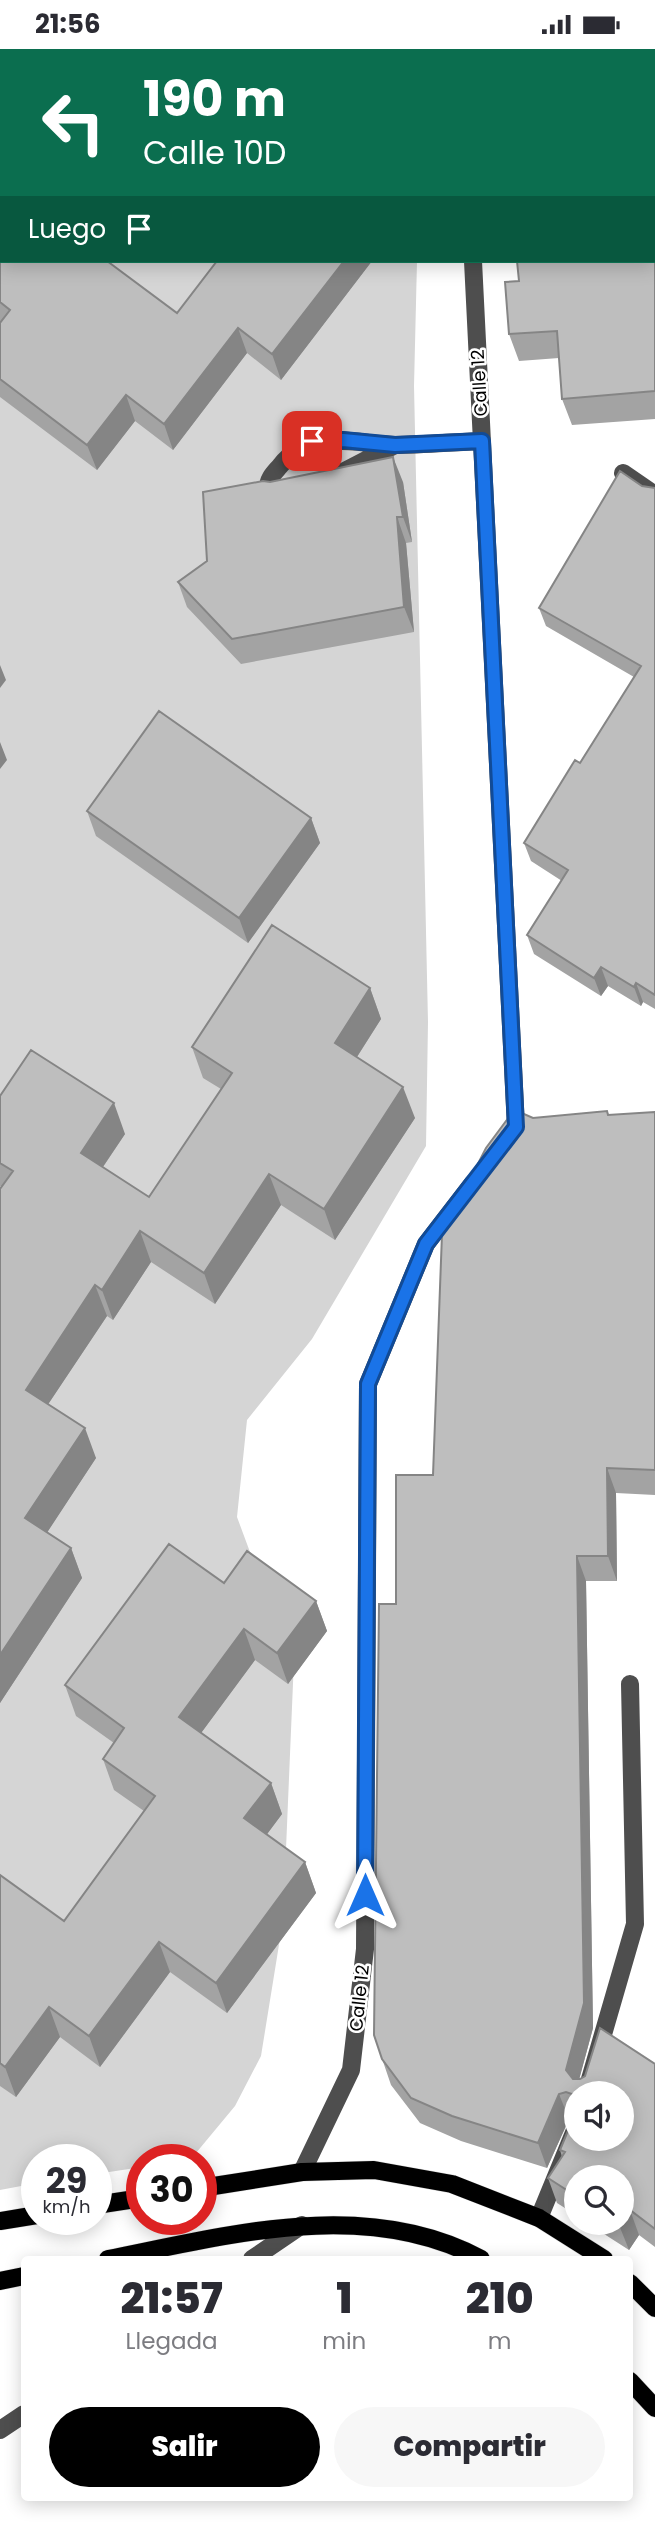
<!DOCTYPE html>
<html lang="es">
<head>
<meta charset="utf-8">
<style>
  body { margin:0; font-family:Poppins,sans-serif; background:#f7f7f7; color:#2b2b33; height:100vh; display:flex; flex-direction:column; font-size:26px; white-space:nowrap }
  * { box-sizing:border-box; margin:0 }
  p { font-size:23px; color:#7c7c81 }
  .icon { flex:none; width:38px; height:38px; fill:none; stroke:currentColor; stroke-width:2; stroke-linecap:round; stroke-linejoin:round }
  .map { position:relative; flex:1; overflow:hidden }
  .panel { position:absolute; left:21px; top:2207px; width:612px; height:245px; display:flex; flex-direction:column; background:#fff; border-radius:7px; box-shadow:0 4px 18px #0003 }
  .panel>* { flex:none }
  .guide { position:absolute; left:0px; top:0px; width:656px; height:214px; box-shadow:0 4px 18px #0003; background:#0b6e4f; color:#fff; overflow:hidden }
  .buttons { position:absolute; left:564px; top:2032px; display:grid; gap:14px }
  .buttons a { display:grid; place-items:center; width:70px; height:70px; border-radius:50%; background:#fff; box-shadow:0 4px 18px #0003; font-size:35px }
  .speed { position:absolute; left:21px; top:2095px; display:flex; gap:14px; font-size:35px; font-weight:700; text-align:center }
  .speed>* { display:grid; place-content:center; width:91px; height:91px; border-radius:50%; background:#fff; box-shadow:0 4px 18px #0003; line-height:1 }
  .speed small { font-size:18px; font-weight:400 }
  .speed .limit { border:10px solid #d22; background:#fff; color:#111 }
  .pin { position:absolute; display:grid; place-items:center; width:60px; height:60px; color:#fff; margin:-30px; border-radius:14px; box-shadow:0 4px 10px #0006 }
  .me { position:absolute; width:77px; margin:-38px; rotate:0deg; stroke-linejoin:round; filter:drop-shadow(0 0 5px #0008) }
  .turn { display:flex; align-items:center; gap:24px; height:147px; padding:0 28px; font-size:32px }
  .turn .icon { width:91px; height:91px; stroke-width:2.5 }
  .turn b { display:block; font-size:49px; line-height:60px }
  .then { display:flex; align-items:center; height:66px; padding:0 28px; background:#0003; gap:14px; font-size:26px }
  .eta { display:flex; justify-content:space-evenly; align-items:center; height:119px; text-align:center }
  .eta b { font-size:42px; font-weight:800; line-height:49px }
  .button { display:flex; gap:14px; margin-top:auto; padding:14px 28px }
  .button a { flex:1; height:80px; border-radius:42px; background:#000; color:#fff; font-size:28px; font-weight:800; line-height:80px; text-align:center }
  .button a+a { background:#f7f7f7; color:#2b2b33 }
  .status { display:flex; justify-content:space-between; align-items:center; height:49px; padding:0 35px; background:#fff; direction:ltr }
  .status svg { height:19px; fill:currentColor }
  .map>svg:first-child { display:block }
  .green { fill:#d5d5d5 }
  .lines { fill:none; stroke-linecap:round; stroke-linejoin:round }
  .major-casing { stroke:#dbdbdb; stroke-width:19 }
  .minor { stroke:#4e4e4e; stroke-width:18 }
  .major { stroke:#000; stroke-width:18 }
  .wall { fill:#a3a3a3; fill-rule:evenodd }
  .shaded-wall { fill:#858585 }
  .building { fill:#bebebe; stroke:#858585; stroke-width:2 }
  .route-casing { stroke:#114b97; stroke-width:18 }
  .route { stroke:#1a73e8; stroke-width:12 }
  .labels { text-anchor:middle; dominant-baseline:central; stroke-width:5; stroke-linejoin:round; paint-order:stroke }
  .street-label { font-size:18px; fill:#000; stroke:#fff }
</style>
</head>
<body>
<div class="status"><b>21:56</b><svg viewBox="0 0 49 12"><path d="M0 12V9h3v3zM5 12V6h3v6zM10 12V3h3v9zM15 12V0h3v12zM26 1h20v11H26zM47 4h2v5h-2z"/></svg></div>
<div class="map">
<svg width="655" height="2473" viewBox="0 0 655 2473">
  <rect width="100%" height="100%" fill="#fff"/>
  <path class="green" d="M 0,0 L 415,0 L 2,2 L 2,212 L 417,212 L 414,337 L 428,973 L 426,1097 L 312,1290 L 247,1371 L 237,1468 L 267,1549 L 295,1587 L 283,1871 L 261,2007 L 235,2057 L 191,2110 L 142,2110 L 142,2118 L 96,2125 L 96,2110 L 37,2110 L 37,2134 L 0,2141 Z"/>
  <g class="lines">
    <defs>
      <path id="major" d="M 201,2139 L 302,2123 L 374,2121 L 452,2135 L 539,2169 L 604,2210
        M 96,2156 L 142,2149
        M 0,2172 L 37,2166
        M 108,2210 C 229,2186 366,2148 481,2210
        M 0,2232 L 24,2227
        M 630,2234 L 655,2259
        M 630,2332 L 655,2359"/>
    </defs>
    <use href="#major" class="major-casing"/>
    <path class="minor" d="M 462,0 L 462,2
      M 473,212 L 516,1078 L 511,1084
      M 623,424 L 655,446
      M 339,425 L 395,396
      M 280,446 L 277,447 L 268,439 C 268,429 274,424 280,417 C 311,378 353,395 395,396 C 424,396 453,393 482,392
      M 586,2044 L 635,1875 L 630,1635
      M 302,2123 L 351,2021 L 365,1900 L 368,1335 L 426,1195 L 473,1134
      M 539,2169 L 576,2079
      M 252,2210 L 302,2176
      M 0,2381 L 24,2365"/>
    <use href="#major" class="major"/>
  </g>
  <path class="wall" d="M 0,0 L 2,2 L 2,128 L 0,127 Z
    M 655,0 L 655,370 L 572,376 L 562,350 L 559,309 L 519,312 L 509,285 L 519,232 Z
    M 0,184 L 177,264 L 217,212 L 372,212 L 281,331 L 247,304 L 173,401 L 135,372 L 97,421 L 0,348 L 0,274 L 1,272 L 0,272 Z
    M 270,433 L 403,433 L 412,493 L 406,494 L 414,583 L 241,615 L 187,558 L 178,533 L 207,512 Z
    M 642,437 L 655,439 L 655,960 L 643,953 L 641,957 L 608,937 L 601,947 L 534,905 L 527,886 L 562,832 L 531,812 L 524,794 L 580,714 L 634,628 L 546,577 L 539,559 Z
    M 87,762 L 311,769 L 320,794 L 248,894 L 96,787 Z
    M 370,939 L 381,970 L 357,1008 L 415,1069 L 335,1191 L 281,1156 L 215,1255 L 151,1213 L 113,1271 L 107,1267 L 48,1355 L 96,1409 L 47,1483 L 71,1499 L 82,1529 L 0,1654 L 2,1138 L 0,1137 L 0,1047 L 125,1085 L 103,1118 L 149,1148 L 221,1040 L 203,1029 L 192,998 Z
    M 607,1062 L 609,1066 L 655,1063 L 655,1446 L 616,1444 L 617,1532 L 586,1532 L 593,1979 L 579,2030 L 655,2015 L 655,2198 L 639,2186 L 629,2201 L 587,2174 L 621,2174 L 576,2128 L 576,2166 L 557,2154 L 548,2129 L 562,2108 L 560,2101 L 573,2069 L 569,2070 L 547,2119 L 461,2092 L 420,2074 L 391,2036 L 374,1986 L 396,1555 L 433,1426 L 533,1069 ZM 576,2044 L 621,2090 L 576,2090 Z
    M 224,1534 L 316,1552 L 327,1582 L 288,1635 L 255,1611 L 201,1684 L 271,1734 L 282,1765 L 267,1785 L 305,1813 L 316,1844 L 227,1964 L 170,1923 L 100,2018 L 60,1988 L 16,2048 L 0,2037 L 0,1826 L 64,1872 L 144,1762 L 114,1741 L 103,1710 L 114,1694 L 76,1667 L 65,1636 Z
    M 276,2448 L 346,2448 L 277,2450 Z"/>
  <path class="shaded-wall" d="M 324,0 L 353,0 L 352,2 L 323,2 Z
    M 2,90 L 2,120 L 0,115 L 0,93 Z
    M 344,212 L 372,212 L 281,331 L 272,305 Z
    M 238,279 L 247,304 L 173,401 L 164,375 Z
    M 126,346 L 135,372 L 97,421 L 87,396 Z
    M 393,408 L 403,433 L 412,493 L 403,468 Z
    M 397,468 L 406,494 L 414,583 L 404,558 Z
    M 0,616 L 6,631 L 0,639 Z
    M 0,693 L 7,711 L 0,720 Z
    M 311,769 L 320,794 L 248,894 L 239,869 Z
    M 601,918 L 608,937 L 601,947 L 594,929 Z
    M 636,934 L 643,953 L 641,957 L 634,938 Z
    M 370,939 L 381,970 L 346,1025 L 335,994 Z
    M 403,1038 L 415,1069 L 335,1191 L 324,1160 Z
    M 114,1054 L 125,1085 L 92,1134 L 81,1104 Z
    M 269,1125 L 281,1156 L 215,1255 L 204,1224 Z
    M 140,1182 L 151,1213 L 113,1271 L 102,1241 Z
    M 95,1236 L 107,1267 L 37,1372 L 26,1341 Z
    M 85,1379 L 96,1409 L 37,1499 L 25,1469 Z
    M 607,1419 L 616,1444 L 617,1532 L 608,1507 Z
    M 71,1499 L 82,1529 L 0,1654 L 0,1606 Z
    M 577,1507 L 586,1532 L 593,1979 L 575,2046 L 566,2021 Z
    M 316,1552 L 327,1582 L 288,1635 L 277,1604 Z
    M 244,1580 L 255,1611 L 190,1699 L 179,1668 Z
    M 271,1734 L 282,1765 L 256,1800 L 244,1769 Z
    M 305,1813 L 316,1844 L 227,1964 L 216,1934 Z
    M 159,1893 L 170,1923 L 100,2018 L 89,1987 Z
    M 49,1958 L 60,1988 L 16,2048 L 5,2018 Z
    M 559,2045 L 569,2070 L 547,2119 L 538,2094 Z
    M 630,2161 L 639,2186 L 629,2201 L 619,2176 Z"/>
  <path class="building" d="M 0,0 L 21,0 L 24,2 L 2,2 L 2,90 L 0,93 Z
    M 162,0 L 324,0 L 323,2 L 161,2 Z
    M 496,0 L 655,0 L 655,342 L 562,350 L 557,282 L 509,285 L 505,233 L 519,232 L 517,212 L 654,212 L 654,2 L 496,2 Z
    M 2,182 L 2,212 L 107,212 L 177,264 L 217,212 L 344,212 L 272,305 L 238,279 L 164,375 L 126,346 L 87,396 L 0,330 L 0,274 L 10,261 L 0,253 L 0,184 Z
    M 393,408 L 403,468 L 397,468 L 404,558 L 232,590 L 178,533 L 207,512 L 203,443 L 263,432 L 270,433 Z
    M 620,422 L 642,437 L 655,439 L 655,946 L 636,934 L 634,938 L 601,918 L 594,929 L 527,886 L 568,821 L 524,794 L 575,711 L 580,714 L 641,617 L 539,559 Z
    M 159,662 L 311,769 L 239,869 L 87,762 Z
    M 272,876 L 370,939 L 335,994 L 403,1038 L 324,1160 L 269,1125 L 204,1224 L 140,1182 L 102,1241 L 95,1236 L 26,1341 L 85,1379 L 25,1469 L 71,1499 L 0,1606 L 0,1140 L 13,1122 L 0,1114 L 0,1047 L 31,1001 L 114,1054 L 81,1104 L 149,1148 L 232,1024 L 192,998 Z
    M 607,1062 L 608,1066 L 655,1063 L 655,1421 L 607,1419 L 608,1507 L 577,1507 L 584,1954 L 566,2021 L 573,2030 L 580,2030 L 585,2027 L 600,1979 L 655,2015 L 655,2180 L 630,2161 L 621,2173 L 621,2128 L 576,2128 L 576,2147 L 548,2129 L 565,2103 L 560,2101 L 576,2062 L 576,2090 L 621,2090 L 621,2044 L 576,2044 L 576,2049 L 575,2046 L 566,2043 L 559,2045 L 538,2094 L 452,2067 L 411,2049 L 382,2010 L 374,1986 L 379,1555 L 396,1555 L 396,1426 L 433,1426 L 442,1185 L 486,1099 L 512,1064 L 524,1065 L 533,1069 Z
    M 169,1495 L 224,1534 L 247,1502 L 316,1552 L 277,1604 L 244,1580 L 179,1668 L 271,1734 L 244,1769 L 305,1813 L 216,1934 L 159,1893 L 89,1987 L 49,1958 L 5,2018 L 0,2014 L 0,1826 L 64,1872 L 155,1747 L 103,1710 L 124,1679 L 65,1636 Z"/>
  <g class="lines">
    <defs>
      <path id="route" d="M 312,392 L 343,391 L 395,396 L 482,392 L 516,1078 L 426,1195 L 368,1335 L 365,1846"/>
    </defs>
    <use href="#route" class="route-casing"/>
    <use href="#route" class="route"/>
  </g>
  <g class="labels">
    <g class="street-label">
      <text transform="translate(479 334) rotate(-93)">Calle 12</text>
      <text transform="translate(359 1949) rotate(-84)">Calle 12</text>
    </g>
  </g>
</svg>
<div class="buttons">
<a><svg class="icon" aria-label="sound" viewBox="0 0 24 24"><path d="M4 9h4l5-4v14l-5-4H4zM17 9q2 3 0 6"/></svg></a>
<a><svg class="icon" aria-label="search" viewBox="0 0 24 24"><circle cx="10" cy="10" r="6"/><path d="M15 15l6 6"/></svg></a>
</div>
<div class="speed"><div>29<small>km/h</small></div><div class="limit">30</div></div>
<div class="pin" style="left:312px;top:392px;background:#d93025"><svg class="icon" aria-label="arrive" viewBox="0 0 24 24"><path d="M6 21V4h12l-3 4 3 4H6"/></svg></div>
<svg class="me" style="left:365px;top:1846px" viewBox="-20 -20 40 40"><path d="M0-17L14 15 0 8-14 15z" fill="#1a73e8" stroke="#fff" stroke-width="4"/></svg>
<div class="guide">
<div class="turn"><svg class="icon" aria-label="left" viewBox="0 0 24 24"><path d="M17 20v-9H6M10 6l-5 5 5 5"/></svg><div><b>190 m</b>Calle 10D</div></div>
<div class="then">Luego<svg class="icon" aria-label="arrive" viewBox="0 0 24 24"><path d="M6 21V4h12l-3 4 3 4H6"/></svg></div>
</div>
<section class="panel">
<div class="eta">
<div><b>21:57</b><p>Llegada</p></div>
<div><b>1</b><p>min</p></div>
<div><b>210</b><p>m</p></div>
</div>
<div class="button"><a>Salir</a><a>Compartir</a></div>
</section>
</div>
</body>
</html>
